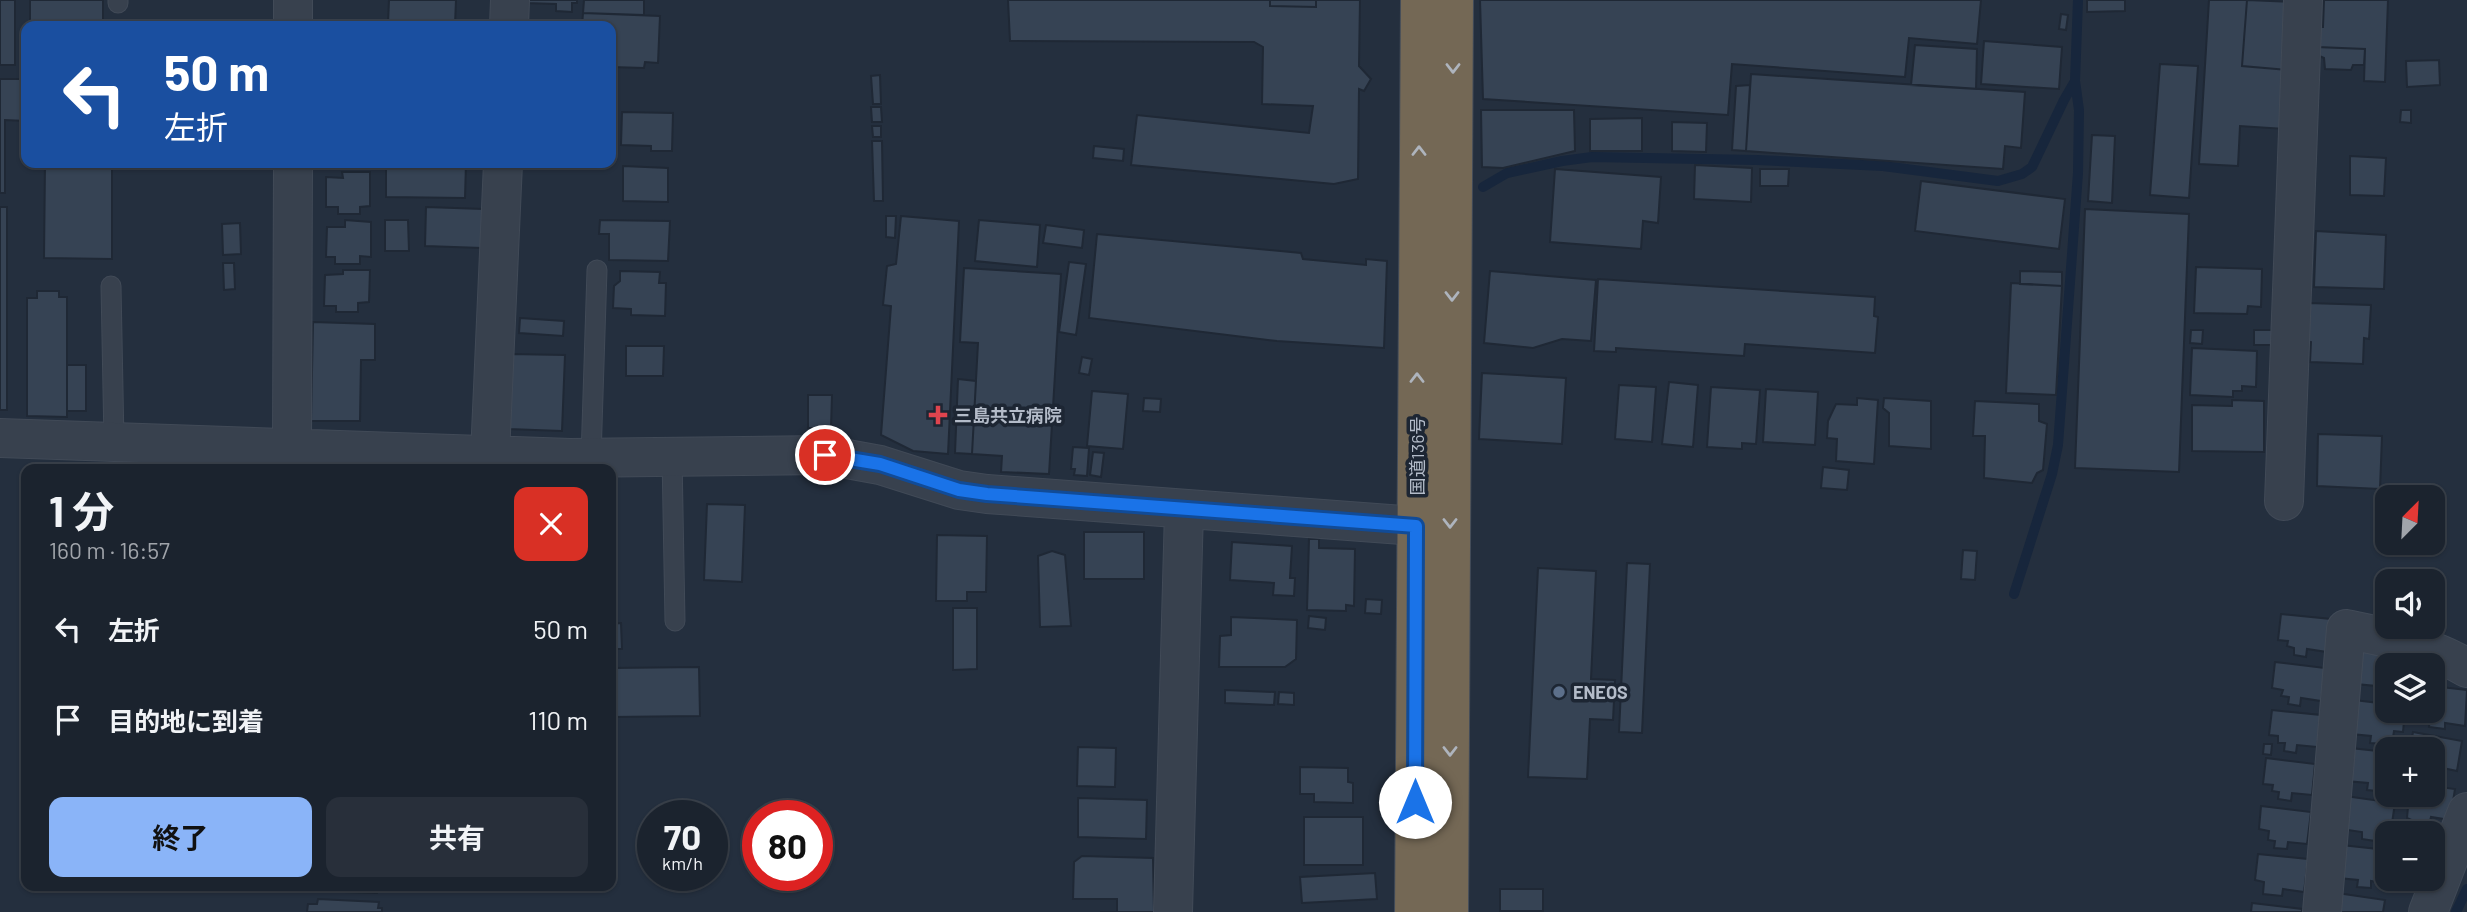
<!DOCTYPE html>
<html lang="ja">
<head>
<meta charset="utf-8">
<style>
  body { margin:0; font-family:Barlow,"Noto Sans JP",sans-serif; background:#282f3a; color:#f1f3f6; height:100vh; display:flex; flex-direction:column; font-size:26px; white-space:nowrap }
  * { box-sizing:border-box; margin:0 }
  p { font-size:23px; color:#a0a4aa }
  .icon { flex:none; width:38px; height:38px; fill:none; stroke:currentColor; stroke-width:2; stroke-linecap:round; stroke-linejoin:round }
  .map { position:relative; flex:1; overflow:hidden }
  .sheet { position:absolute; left:21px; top:464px; width:595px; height:427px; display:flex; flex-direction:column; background:#1b232e; border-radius:14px; box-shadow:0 2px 5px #0004,0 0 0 2px #39404a }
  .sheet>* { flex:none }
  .top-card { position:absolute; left:21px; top:21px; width:595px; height:147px; border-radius:14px; box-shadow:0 2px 5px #0004,0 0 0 2px #39404a; background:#1a4fa0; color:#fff; overflow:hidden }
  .needle { width:46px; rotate:24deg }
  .tools { position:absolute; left:2375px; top:485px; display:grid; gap:14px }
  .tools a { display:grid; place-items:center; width:70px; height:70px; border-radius:14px; background:#1b232e; box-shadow:0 2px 5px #0004,0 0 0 2px #39404a; font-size:35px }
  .speed { position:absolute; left:637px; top:800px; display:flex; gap:14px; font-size:35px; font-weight:700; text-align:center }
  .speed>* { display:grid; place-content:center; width:91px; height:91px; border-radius:50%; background:#1b232e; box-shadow:0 2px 5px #0004,0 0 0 2px #39404a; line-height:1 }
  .speed small { font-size:18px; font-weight:400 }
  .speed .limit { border:10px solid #d22; background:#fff; color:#111 }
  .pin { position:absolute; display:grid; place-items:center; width:60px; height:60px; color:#fff; margin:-30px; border:4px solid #fff; border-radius:50%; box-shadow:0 2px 7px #0007 }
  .me { position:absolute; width:77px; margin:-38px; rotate:0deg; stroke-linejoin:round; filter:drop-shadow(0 0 5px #0008) }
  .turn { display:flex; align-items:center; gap:24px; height:147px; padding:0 28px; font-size:32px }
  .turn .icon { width:91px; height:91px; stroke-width:2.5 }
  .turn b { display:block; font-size:49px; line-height:60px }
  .round { display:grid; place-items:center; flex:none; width:74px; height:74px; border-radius:14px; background:#282f3a }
  .head { display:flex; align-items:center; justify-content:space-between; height:119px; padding:0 28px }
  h1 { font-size:42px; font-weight:700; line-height:52px }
  .primary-button { display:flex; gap:14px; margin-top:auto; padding:14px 28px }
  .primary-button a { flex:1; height:80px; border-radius:14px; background:#8ab4f8; color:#111; font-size:28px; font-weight:700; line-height:80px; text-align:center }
  .primary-button a+a { background:#282f3a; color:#f1f3f6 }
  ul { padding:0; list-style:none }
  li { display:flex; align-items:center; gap:21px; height:91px; padding:0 28px }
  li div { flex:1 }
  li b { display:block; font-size:26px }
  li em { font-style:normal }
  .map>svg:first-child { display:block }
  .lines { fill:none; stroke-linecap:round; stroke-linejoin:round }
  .stream { stroke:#17263c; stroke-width:10 }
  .building { fill:#364354; stroke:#1f2835; stroke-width:2 }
  .lane-casing { stroke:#414a57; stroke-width:21 }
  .street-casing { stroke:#414a57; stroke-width:40 }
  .highway-casing { stroke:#434c59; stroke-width:40 }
  .lane { stroke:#38414e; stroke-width:19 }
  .street { stroke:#38414e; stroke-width:38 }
  .highway { stroke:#746855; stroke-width:38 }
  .oneway { stroke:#aeb4bd }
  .route-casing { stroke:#114b97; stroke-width:18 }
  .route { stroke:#1a73e8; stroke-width:12 }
  .health-dot { fill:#e0444e; stroke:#1d2633; stroke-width:2.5 }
  .service-dot { fill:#5c6f8a; stroke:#1d2633; stroke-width:2.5 }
  .labels { text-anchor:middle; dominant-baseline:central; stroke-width:7; stroke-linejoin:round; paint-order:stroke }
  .poi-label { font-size:18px; font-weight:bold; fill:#b4bcc9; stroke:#1d2633; text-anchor:start }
  .street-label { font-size:18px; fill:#b4bcc9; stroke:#1d2633 }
</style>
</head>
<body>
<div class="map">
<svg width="2467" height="912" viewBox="0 0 2467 912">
  <rect width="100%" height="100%" fill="#242f3e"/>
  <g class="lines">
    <path class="stream" d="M 1483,187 L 1507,173 L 1562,161 L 1592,157 L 1757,160 L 1883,166 L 1998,181 L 2022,174 L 2032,167 L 2064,100 L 2075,81
      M 2014,594 L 2052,474 L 2058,445 L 2078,173 L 2079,110 L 2075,81 L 2078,0
      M 2456,912 L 2467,889"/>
  </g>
  <path class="building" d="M 0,0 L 15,0 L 15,65 L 0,65 Z
    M 30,0 L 103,0 L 103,24 L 30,26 Z
    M 389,0 L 456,0 L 455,25 L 388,23 Z
    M 525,0 L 577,0 L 577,3 L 572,3 L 572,12 L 556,11 L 556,4 L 525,3 Z
    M 584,0 L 644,0 L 644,15 L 583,13 Z
    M 1008,0 L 1270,0 L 1270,6 L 1316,7 L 1316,0 L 1360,0 L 1359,66 L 1371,79 L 1364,91 L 1359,89 L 1358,179 L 1334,184 L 1131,165 L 1137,115 L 1309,133 L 1313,106 L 1262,104 L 1263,47 L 1254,42 L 1010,41 Z
    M 1270,0 L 1316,0 L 1316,7 L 1270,6 Z
    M 1480,0 L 1981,0 L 1977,44 L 1909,38 L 1905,77 L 1732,64 L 1728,115 L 1483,99 Z
    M 2087,0 L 2125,0 L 2125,11 L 2087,12 Z
    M 2209,0 L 2247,0 L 2242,66 L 2289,70 L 2285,129 L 2240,126 L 2238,166 L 2199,164 Z
    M 2247,0 L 2293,2 L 2289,70 L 2242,66 Z
    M 2324,0 L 2388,0 L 2385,82 L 2364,81 L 2365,49 L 2317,47 L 2318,27 L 2323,27 Z
    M 583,13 L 660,16 L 658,63 L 645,62 L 644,68 L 611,67 L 611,26 L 582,26 Z
    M 2061,14 L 2068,15 L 2066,30 L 2059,29 Z
    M 1984,41 L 2062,47 L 2059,89 L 1981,84 Z
    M 1915,45 L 1977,49 L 1976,89 L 1911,85 Z
    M 2317,47 L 2365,49 L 2364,65 L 2353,65 L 2351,70 L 2325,69 L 2324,58 L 2317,55 Z
    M 2439,60 L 2440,85 L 2407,87 L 2406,61 Z
    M 2160,64 L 2198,66 L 2189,198 L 2150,195 Z
    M 1751,74 L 2025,92 L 2021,148 L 2005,146 L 2003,169 L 1746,151 Z
    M 880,75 L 881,104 L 873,104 L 871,76 Z
    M 0,79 L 26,79 L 26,121 L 5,120 L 5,193 L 0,193 Z
    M 1750,85 L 1746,151 L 1732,150 L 1736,86 Z
    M 871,107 L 881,107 L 882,122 L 872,122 Z
    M 1481,110 L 1574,110 L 1575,151 L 1503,168 L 1482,167 Z
    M 2401,110 L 2411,110 L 2411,123 L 2400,122 Z
    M 622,112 L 673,113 L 672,151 L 651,151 L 651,146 L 621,145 Z
    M 1642,118 L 1642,151 L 1590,151 L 1590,119 Z
    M 1672,122 L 1707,123 L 1706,152 L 1672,151 Z
    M 872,126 L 881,126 L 881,137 L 873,137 Z
    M 2092,135 L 2115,136 L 2112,203 L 2088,201 Z
    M 872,141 L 882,141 L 883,201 L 874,201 Z
    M 1094,146 L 1124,149 L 1123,161 L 1093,158 Z
    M 2350,156 L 2386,158 L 2384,196 L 2350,195 Z
    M 45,163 L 112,163 L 112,259 L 44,258 Z
    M 386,163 L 466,163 L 465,198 L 386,197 Z
    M 1695,165 L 1752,168 L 1751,202 L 1694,199 Z
    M 623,166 L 668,168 L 668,202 L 623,201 Z
    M 1555,169 L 1661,177 L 1658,223 L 1643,221 L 1641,249 L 1550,242 Z
    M 1760,169 L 1789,169 L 1788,186 L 1760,186 Z
    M 342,172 L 370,172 L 370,206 L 360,207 L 360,214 L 338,214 L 338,207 L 326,207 L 326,177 L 343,178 Z
    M 1921,181 L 2065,199 L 2059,249 L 1915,231 Z
    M 0,207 L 7,207 L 7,410 L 0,410 Z
    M 426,207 L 483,209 L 482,248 L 425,246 Z
    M 2085,209 L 2189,214 L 2179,472 L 2075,468 Z
    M 886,216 L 896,216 L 895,238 L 886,237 Z
    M 901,216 L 959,221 L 948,454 L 913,451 L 881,435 L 891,306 L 883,305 L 887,266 L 896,264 Z
    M 345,220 L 371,222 L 371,257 L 360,256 L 360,264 L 335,264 L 335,257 L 326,257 L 327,227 L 345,227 Z
    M 385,220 L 408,220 L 409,251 L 385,251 Z
    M 600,220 L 670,221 L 668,261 L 609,260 L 609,234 L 599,234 Z
    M 979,220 L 1040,225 L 1037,267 L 975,261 Z
    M 240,223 L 241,254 L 223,255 L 222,224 Z
    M 1046,225 L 1084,230 L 1082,248 L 1043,243 Z
    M 2316,231 L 2386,235 L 2384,289 L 2314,287 Z
    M 1097,234 L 1301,253 L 1303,259 L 1366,265 L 1366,259 L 1387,261 L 1384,348 L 1277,341 L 1089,318 Z
    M 1069,262 L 1086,264 L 1076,335 L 1059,332 Z
    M 223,263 L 234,263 L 235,289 L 224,290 Z
    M 2196,267 L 2262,269 L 2261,307 L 2248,306 L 2247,314 L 2194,313 Z
    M 964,268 L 1061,274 L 1049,474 L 1001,472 L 1002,456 L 972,454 L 978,343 L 960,342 Z
    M 343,270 L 370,270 L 369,302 L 358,303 L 358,312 L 336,312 L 336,306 L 324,306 L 325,275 L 343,274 Z
    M 620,271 L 660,272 L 659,283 L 666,283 L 665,316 L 631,315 L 631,309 L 613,308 L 614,286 L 620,281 Z
    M 1490,271 L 1596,280 L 1591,341 L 1562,339 L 1533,348 L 1484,343 Z
    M 2020,271 L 2062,272 L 2062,286 L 2020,284 Z
    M 1598,279 L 1875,297 L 1874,316 L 1878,317 L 1875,353 L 1745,344 L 1744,356 L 1616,348 L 1616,352 L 1594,351 Z
    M 2011,283 L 2062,286 L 2056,395 L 2006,393 Z
    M 37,291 L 59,291 L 59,297 L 67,297 L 67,417 L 27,416 L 27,298 L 37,298 Z
    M 2308,303 L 2371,305 L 2369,339 L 2364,338 L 2363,364 L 2310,362 L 2311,342 L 2306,341 Z
    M 520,318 L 564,321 L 563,336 L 519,333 Z
    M 313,322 L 375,324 L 375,360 L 361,360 L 360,421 L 311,421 Z
    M 2191,330 L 2203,330 L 2202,344 L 2190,343 Z
    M 2254,330 L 2276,330 L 2276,345 L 2254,345 Z
    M 626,346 L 664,346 L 663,376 L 626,376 Z
    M 2192,348 L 2257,351 L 2256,387 L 2242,386 L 2242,391 L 2233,391 L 2233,397 L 2190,395 Z
    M 510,354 L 565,355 L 562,431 L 507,429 Z
    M 1082,357 L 1092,359 L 1089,375 L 1079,373 Z
    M 67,365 L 86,365 L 86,411 L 67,411 Z
    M 1482,373 L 1566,378 L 1562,444 L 1479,439 Z
    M 958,379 L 976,381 L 972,454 L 955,453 Z
    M 1669,382 L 1698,385 L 1693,447 L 1662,444 Z
    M 1619,385 L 1656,387 L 1652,442 L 1615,439 Z
    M 1711,387 L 1760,390 L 1756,444 L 1742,443 L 1742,449 L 1707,447 Z
    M 1766,389 L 1818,392 L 1815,445 L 1763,442 Z
    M 1092,391 L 1128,394 L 1123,449 L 1087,446 Z
    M 808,395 L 832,395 L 831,428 L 808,428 Z
    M 1144,398 L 1161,399 L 1160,412 L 1143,411 Z
    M 1857,398 L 1878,400 L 1874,464 L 1836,461 L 1837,439 L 1827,438 L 1828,421 L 1836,404 L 1857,405 Z
    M 1884,398 L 1931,401 L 1931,449 L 1889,446 L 1889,413 L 1883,408 Z
    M 2232,400 L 2264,401 L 2264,452 L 2192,451 L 2192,405 L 2232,406 Z
    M 1975,401 L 2039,404 L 2039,421 L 2047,424 L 2043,470 L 2037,473 L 2032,483 L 1984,478 L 1985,436 L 1973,436 Z
    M 2318,434 L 2382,436 L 2380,489 L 2317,486 Z
    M 1073,447 L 1089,448 L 1087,476 L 1074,475 L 1075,469 L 1071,469 Z
    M 1093,452 L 1104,453 L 1101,477 L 1090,475 Z
    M 1823,467 L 1849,470 L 1847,490 L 1821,488 Z
    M 707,504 L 745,505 L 742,582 L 704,580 Z
    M 1084,532 L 1144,532 L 1144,579 L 1084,579 Z
    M 937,535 L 987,536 L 986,592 L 967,592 L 967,601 L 936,601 Z
    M 1309,539 L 1319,539 L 1319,548 L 1355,549 L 1354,606 L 1346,605 L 1346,611 L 1307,610 Z
    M 1232,542 L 1292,546 L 1290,578 L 1295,578 L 1294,596 L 1273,595 L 1274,583 L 1230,580 Z
    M 1963,550 L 1977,551 L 1975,580 L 1961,579 Z
    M 1052,551 L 1065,555 L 1071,626 L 1040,627 L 1038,556 Z
    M 1627,563 L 1650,564 L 1642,733 L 1619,732 Z
    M 1538,568 L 1596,571 L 1591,679 L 1615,680 L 1613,720 L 1590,719 L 1587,779 L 1528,777 Z
    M 1366,599 L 1382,600 L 1381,614 L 1365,613 Z
    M 953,608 L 977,608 L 977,669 L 953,670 Z
    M 2281,614 L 2331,619 L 2327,652 L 2307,649 L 2306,657 L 2294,655 L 2294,648 L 2287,646 L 2288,641 L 2278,640 Z
    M 1309,616 L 1326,618 L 1325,630 L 1308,628 Z
    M 1231,617 L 1297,620 L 1296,659 L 1285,667 L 1219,667 L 1220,636 L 1231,635 Z
    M 621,623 L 622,649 L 611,649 L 611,624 Z
    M 2359,650 L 2411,655 L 2410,665 L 2387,665 L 2387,694 L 2376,693 L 2376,686 L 2356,684 Z
    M 2275,662 L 2325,668 L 2321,701 L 2301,698 L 2300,706 L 2288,704 L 2289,697 L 2281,696 L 2283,690 L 2272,688 Z
    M 699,667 L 700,716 L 611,717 L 611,668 Z
    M 2432,686 L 2467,690 L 2465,726 L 2445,723 L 2445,729 L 2429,727 L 2430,719 L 2423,718 L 2424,710 L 2432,710 Z
    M 1225,690 L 1275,692 L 1274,705 L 1225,703 Z
    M 1279,692 L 1294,693 L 1294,705 L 1278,704 Z
    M 2354,700 L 2387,704 L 2387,710 L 2405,710 L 2403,732 L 2394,731 L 2393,738 L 2385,737 L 2384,744 L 2370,743 L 2371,736 L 2351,734 Z
    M 2272,710 L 2321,715 L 2317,747 L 2297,745 L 2296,753 L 2284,751 L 2285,743 L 2278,743 L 2278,736 L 2269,735 Z
    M 2413,732 L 2462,741 L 2457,771 L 2438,767 L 2436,777 L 2432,777 L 2432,749 L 2410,749 Z
    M 2264,744 L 2272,744 L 2271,755 L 2263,754 Z
    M 1078,747 L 1116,748 L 1115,787 L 1077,786 Z
    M 2350,748 L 2387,752 L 2387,792 L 2367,790 L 2368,783 L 2346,781 Z
    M 2266,758 L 2315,764 L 2312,795 L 2292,793 L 2291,801 L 2278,799 L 2279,792 L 2272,791 L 2273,785 L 2263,784 Z
    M 1300,767 L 1348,768 L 1348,782 L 1353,783 L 1353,803 L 1314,802 L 1314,794 L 1300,794 Z
    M 2432,786 L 2455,789 L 2450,820 L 2431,817 L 2429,825 L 2418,823 L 2407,818 L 2408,807 L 2403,806 L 2405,794 L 2432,794 Z
    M 2345,796 L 2395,803 L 2391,830 L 2384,829 L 2383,835 L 2376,834 L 2375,841 L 2362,839 L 2362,832 L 2341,829 Z
    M 1078,798 L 1147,800 L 1146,839 L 1078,837 Z
    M 2261,806 L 2311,812 L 2307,844 L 2288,842 L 2287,849 L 2274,848 L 2275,841 L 2268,840 L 2269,831 L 2259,829 Z
    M 1304,817 L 1363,817 L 1363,865 L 1304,865 Z
    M 2341,845 L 2387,850 L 2387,877 L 2378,876 L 2377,882 L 2371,881 L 2371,888 L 2357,887 L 2358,880 L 2338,878 Z
    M 2258,854 L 2308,859 L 2304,892 L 2283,889 L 2282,896 L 2263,894 L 2264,882 L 2255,880 Z
    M 1082,856 L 1153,858 L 1154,912 L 1100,912 L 1117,912 L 1117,899 L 1073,899 L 1074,862 Z
    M 1375,873 L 1377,899 L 1302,903 L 1300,877 Z
    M 313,886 L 378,886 L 377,893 L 313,891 Z
    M 1500,889 L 1543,889 L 1543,911 L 1500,911 Z
    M 2337,893 L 2385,900 L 2383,912 L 2335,912 Z
    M 318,899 L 379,902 L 378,908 L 382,908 L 382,912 L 307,912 L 308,904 L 317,904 Z
    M 2252,903 L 2302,909 L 2302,912 L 2251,912 Z"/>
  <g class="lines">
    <defs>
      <path id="lane" d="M 118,0 L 118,3
        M 111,286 L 114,442
        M 672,456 L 675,621
        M 591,458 L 597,270"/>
      <path id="street" d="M 293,26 L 293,0
        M 509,26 L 510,0
        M 0,438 L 570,458 L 825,455 L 880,465 L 959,490 L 987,494 L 1416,526
        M 292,448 L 293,163
        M 490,455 L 503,163
        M 2284,501 L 2303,0
        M 1173,912 L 1184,510
        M 2322,912 L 2346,629 C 2389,638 2429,645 2467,668
        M 2428,912 L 2467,812"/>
      <path id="highway" d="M 1414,912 L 1420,0
        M 1449,912 L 1454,0"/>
    </defs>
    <use href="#lane" class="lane-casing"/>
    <use href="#street" class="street-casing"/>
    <use href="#highway" class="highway-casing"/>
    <use href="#lane" class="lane"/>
    <use href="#street" class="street"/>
    <use href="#highway" class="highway"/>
  </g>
  <defs><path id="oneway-chevron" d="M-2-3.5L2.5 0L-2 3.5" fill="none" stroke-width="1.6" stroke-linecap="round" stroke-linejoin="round" transform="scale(1.75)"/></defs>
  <g class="oneway">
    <use href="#oneway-chevron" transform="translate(1453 68) rotate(90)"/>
    <use href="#oneway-chevron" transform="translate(1419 151) rotate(-90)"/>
    <use href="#oneway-chevron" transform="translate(1452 296) rotate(90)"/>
    <use href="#oneway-chevron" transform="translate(1417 378) rotate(-90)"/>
    <use href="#oneway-chevron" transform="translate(1450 523) rotate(90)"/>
    <use href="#oneway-chevron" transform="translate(1450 751) rotate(90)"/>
  </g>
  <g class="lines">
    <defs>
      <path id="route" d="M 825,455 L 880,464 L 959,490 L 987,494 L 1416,526 L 1415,802"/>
    </defs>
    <use href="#route" class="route-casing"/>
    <use href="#route" class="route"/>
  </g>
  <path class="health-dot" d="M934.5 404.5h7v7h7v7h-7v7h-7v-7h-7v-7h7z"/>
  <circle class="service-dot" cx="1559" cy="692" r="7"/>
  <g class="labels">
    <g class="poi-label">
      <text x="954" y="415">三島共立病院</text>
      <text x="1573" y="692">ENEOS</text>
    </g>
    <g class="street-label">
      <text transform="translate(1417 456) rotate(-90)">国道136号</text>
    </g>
  </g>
</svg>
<div class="tools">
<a><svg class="needle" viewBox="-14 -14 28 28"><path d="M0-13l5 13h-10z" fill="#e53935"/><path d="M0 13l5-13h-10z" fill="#a0a4aa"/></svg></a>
<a><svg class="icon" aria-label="sound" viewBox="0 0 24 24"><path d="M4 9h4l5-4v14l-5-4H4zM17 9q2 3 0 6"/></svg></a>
<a><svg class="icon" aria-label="layers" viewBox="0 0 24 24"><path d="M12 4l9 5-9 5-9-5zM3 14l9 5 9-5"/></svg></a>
<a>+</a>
<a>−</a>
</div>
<div class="speed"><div>70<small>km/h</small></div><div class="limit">80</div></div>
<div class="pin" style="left:825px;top:455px;background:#d93025"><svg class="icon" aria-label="arrive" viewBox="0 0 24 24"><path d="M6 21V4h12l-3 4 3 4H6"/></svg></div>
<svg class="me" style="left:1415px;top:802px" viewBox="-20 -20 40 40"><circle r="19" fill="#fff"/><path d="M0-13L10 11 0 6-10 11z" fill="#1a73e8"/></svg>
<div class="top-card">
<div class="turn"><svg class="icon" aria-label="left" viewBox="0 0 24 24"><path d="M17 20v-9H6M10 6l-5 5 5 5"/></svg><div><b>50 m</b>左折</div></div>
</div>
<section class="sheet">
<div class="head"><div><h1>1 分</h1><p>160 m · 16:57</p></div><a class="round" style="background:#d93025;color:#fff"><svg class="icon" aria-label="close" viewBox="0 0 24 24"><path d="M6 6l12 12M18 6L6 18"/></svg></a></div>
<ul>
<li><svg class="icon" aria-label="left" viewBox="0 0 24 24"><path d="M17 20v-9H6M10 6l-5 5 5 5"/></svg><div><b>左折</b></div><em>50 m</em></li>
<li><svg class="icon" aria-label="arrive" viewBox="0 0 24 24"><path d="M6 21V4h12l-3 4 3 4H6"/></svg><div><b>目的地に到着</b></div><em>110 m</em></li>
</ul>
<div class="primary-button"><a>終了</a><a>共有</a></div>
</section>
</div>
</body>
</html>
